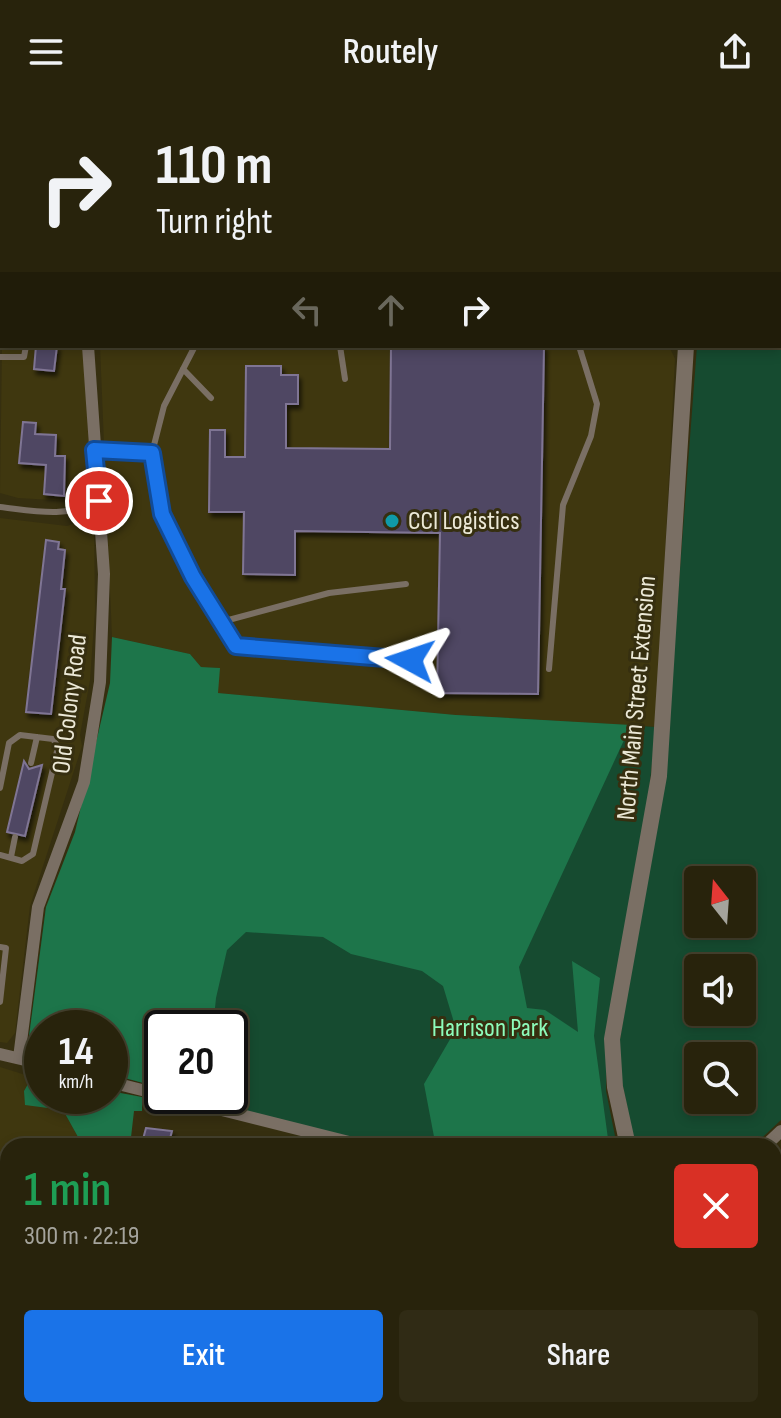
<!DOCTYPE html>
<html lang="en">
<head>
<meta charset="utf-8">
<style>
  body { margin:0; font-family:"Sofia Sans Condensed",sans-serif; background:#302b15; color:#f1f3f6; height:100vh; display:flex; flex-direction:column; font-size:30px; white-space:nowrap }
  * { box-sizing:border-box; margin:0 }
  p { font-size:26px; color:#a5a49d }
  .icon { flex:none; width:44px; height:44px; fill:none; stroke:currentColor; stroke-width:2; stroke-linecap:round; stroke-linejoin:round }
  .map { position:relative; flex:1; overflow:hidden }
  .panel { position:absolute; left:0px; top:1034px; width:782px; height:280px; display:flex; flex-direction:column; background:#28230c; border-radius:24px 24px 0 0; box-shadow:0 4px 12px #0003,0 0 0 2px #44402d }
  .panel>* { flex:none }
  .guide { position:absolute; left:0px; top:0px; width:782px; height:244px; box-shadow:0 4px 12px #0003,0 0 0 2px #44402d; background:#28230c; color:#f1f3f6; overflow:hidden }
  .needle { width:52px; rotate:343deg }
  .tools { position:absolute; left:684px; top:762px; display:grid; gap:16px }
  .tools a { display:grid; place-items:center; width:72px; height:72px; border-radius:8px; background:#28230c; box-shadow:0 4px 12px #0003,0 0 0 2px #44402d; font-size:40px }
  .speed { position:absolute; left:24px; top:906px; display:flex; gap:16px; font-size:40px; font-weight:700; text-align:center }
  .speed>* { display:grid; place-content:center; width:104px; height:104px; border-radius:50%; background:#28230c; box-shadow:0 4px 12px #0003,0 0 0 2px #44402d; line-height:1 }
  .speed small { font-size:20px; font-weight:400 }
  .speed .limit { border:4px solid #111; border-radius:12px; background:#fff; color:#111 }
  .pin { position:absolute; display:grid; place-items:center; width:68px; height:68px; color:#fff; margin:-34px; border:4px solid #fff; border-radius:50%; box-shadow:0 2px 8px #0007 }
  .me { position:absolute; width:88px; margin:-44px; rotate:275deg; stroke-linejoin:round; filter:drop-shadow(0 0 6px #0008) }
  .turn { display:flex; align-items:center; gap:28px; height:168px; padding:0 24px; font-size:36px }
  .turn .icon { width:104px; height:104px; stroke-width:2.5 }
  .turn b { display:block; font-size:56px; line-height:68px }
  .lanes { display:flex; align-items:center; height:76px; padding:0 24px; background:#0003; justify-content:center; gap:40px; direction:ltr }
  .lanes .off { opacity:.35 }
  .round { display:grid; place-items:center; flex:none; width:84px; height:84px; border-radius:8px; background:#302b15 }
  .overview { display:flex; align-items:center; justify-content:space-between; height:136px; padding:0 24px }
  h1 { font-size:48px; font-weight:600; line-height:60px; color:#1e9e55 }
  .primary-button { display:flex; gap:16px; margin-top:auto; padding:16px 24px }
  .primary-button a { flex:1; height:92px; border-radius:8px; background:#1a73e8; color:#fff; font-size:32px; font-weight:600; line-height:92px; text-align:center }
  .primary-button a+a { background:#302b15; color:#f1f3f6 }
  header { display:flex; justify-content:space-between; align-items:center; height:104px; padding:0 24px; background:#28230c; font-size:36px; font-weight:600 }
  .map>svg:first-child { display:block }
  .built { fill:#3f370f }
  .green { fill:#164b30; fill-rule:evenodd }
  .forest { fill:#1d754a }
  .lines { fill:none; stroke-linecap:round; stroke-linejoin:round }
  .stream { stroke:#0c4c70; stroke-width:3 }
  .building { fill:#504763; stroke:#7f7594; stroke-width:2; filter:url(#shadow) }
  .service { stroke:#7a6f64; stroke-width:6 }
  .minor { stroke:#7a6f64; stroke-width:12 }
  .tertiary { stroke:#7a6f64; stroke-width:16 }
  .primary { stroke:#c6ae98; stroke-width:20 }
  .route-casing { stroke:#114b97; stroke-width:20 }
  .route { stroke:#1a73e8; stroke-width:14 }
  .culture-dot { fill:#0f9aa8; stroke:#362f10; stroke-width:3 }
  .labels { text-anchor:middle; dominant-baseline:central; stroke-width:6; stroke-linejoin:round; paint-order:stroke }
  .poi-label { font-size:26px; fill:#ece9d7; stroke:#362f10; text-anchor:start }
  .street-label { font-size:26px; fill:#ece9d7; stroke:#362f10 }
  .park-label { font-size:26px; fill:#8dfcbb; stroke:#362f10 }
</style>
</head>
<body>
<header><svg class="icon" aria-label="menu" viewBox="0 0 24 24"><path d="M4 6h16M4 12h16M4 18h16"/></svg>Routely<svg class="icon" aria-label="share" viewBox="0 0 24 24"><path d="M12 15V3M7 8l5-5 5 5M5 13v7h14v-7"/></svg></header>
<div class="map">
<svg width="781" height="1314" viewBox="0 0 781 1314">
  <defs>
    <filter id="shadow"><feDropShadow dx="2.5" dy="4.5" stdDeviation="2" flood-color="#0009"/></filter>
  </defs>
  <rect width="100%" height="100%" fill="#362f10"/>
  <path class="built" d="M 2,242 L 83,242 L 91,381 L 70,397 L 18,394 L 0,389 Z
    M 100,242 L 669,242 L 675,255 L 656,623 L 456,611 L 217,589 L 219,564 L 201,563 L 190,550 L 112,533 Z
    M 0,414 L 67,422 L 90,414 L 94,418 L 95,506 L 90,576 L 80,631 L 82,642 L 30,802 L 15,929 L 7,939 L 0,938 Z
    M 0,963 L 32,973 L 24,987 L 63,1006 L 83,1042 L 8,1042 L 8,1218 L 0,1217 Z"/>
  <path class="green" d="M 781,98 L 781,1016 L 753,1042 L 635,1042 L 617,953 L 665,662 L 697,242 L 780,242 ZM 698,776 L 742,776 L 742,820 L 698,820 ZM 698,864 L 742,864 L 742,908 L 698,908 ZM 698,952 L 742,952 L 742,996 L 698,996 Z
    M 456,611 L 656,623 L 647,705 L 607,938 L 606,987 L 617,1042 L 377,1042 L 192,992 L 230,992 L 230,924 L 162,924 L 162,984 L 110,970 L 110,924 L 42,924 L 42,952 L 27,948 L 46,803 Z"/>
  <path class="forest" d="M 112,533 L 190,550 L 201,563 L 220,564 L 218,589 L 456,611 L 631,621 L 519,863 L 527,904 L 545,906 L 578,928 L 572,857 L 600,874 L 594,932 L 609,1042 L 452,1042 L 435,1038 L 424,980 L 456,925 L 443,882 L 422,867 L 351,850 L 323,833 L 246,828 L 227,846 L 216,894 L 213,924 L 162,924 L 162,984 L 110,970 L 110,924 L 42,924 L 42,952 L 27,948 L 46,803 L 75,728 L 110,579 Z
    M 32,973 L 42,974 L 42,992 L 110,992 L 110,987 L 142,993 L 142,1007 L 134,1007 L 130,1042 L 83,1042 L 63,1006 L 25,1001 L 24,987 Z"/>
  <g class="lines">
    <path class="stream" d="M 563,2 L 563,0
      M 780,102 L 781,102"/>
  </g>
  <path class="building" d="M 36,242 L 57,242 L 54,267 L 34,265 Z
    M 391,242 L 544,242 L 538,590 L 437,589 L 440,429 L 295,427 L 295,471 L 243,470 L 244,408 L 209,408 L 210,326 L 225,326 L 225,353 L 245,353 L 246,262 L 281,262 L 281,271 L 298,271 L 298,300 L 286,300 L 286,344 L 390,345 Z
    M 23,318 L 36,319 L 35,330 L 56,331 L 55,352 L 65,352 L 64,392 L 44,390 L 46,361 L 19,359 Z
    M 46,436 L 59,438 L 58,445 L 65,446 L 61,485 L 65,485 L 51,610 L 26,608 Z
    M 24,657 L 29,665 L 42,661 L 25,732 L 7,728 Z
    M 146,1024 L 172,1027 L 168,1042 L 142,1039 Z"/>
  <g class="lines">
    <path class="service" d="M 40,2 L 40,0
      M 0,212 L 2,212
      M 340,242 L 345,275
      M 0,253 L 24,253 L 26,242
      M 183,265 L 211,294
      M 94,346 L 152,349 L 164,302 L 195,242
      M 152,349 L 162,410 L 193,473 L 236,542 L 410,556
      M 0,403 C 35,407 65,414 98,398
      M 221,518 L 329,489 L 406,480
      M 549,565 L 563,401 L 591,332 L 597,300 L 579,242
      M 31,659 L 37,633
      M 0,684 L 9,639 L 20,631 L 53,635 L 58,643 L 33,750 L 22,757 L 0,751
      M 11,753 L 15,733
      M 0,843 L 6,844 L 0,898"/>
    <path class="minor" d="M 325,0 L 328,2
      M 101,2 L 101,0
      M 0,950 L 42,960
      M 19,954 L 38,803 L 84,678 L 100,578 L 104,470 L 88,242
      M 110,978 L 162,991
      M 166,992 L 365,1042
      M 765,1042 L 781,1027
      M 774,1270 L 781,1270
      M 0,1282 L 8,1283
      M 142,1306 L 190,1314"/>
    <path class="tertiary" d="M 681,0 L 681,2
      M 628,1042 L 615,983 L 612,935 L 659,672 L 686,242
      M 680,1306 L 681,1314
      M 717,1314 L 717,1306"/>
    <path class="primary" d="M 19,2 L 19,0
      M 0,179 L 2,161"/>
  </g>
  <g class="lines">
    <defs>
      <path id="route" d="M 99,397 L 94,346 L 152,349 L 162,410 L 193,473 L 236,542 L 410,556"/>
    </defs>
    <use href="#route" class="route-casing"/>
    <use href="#route" class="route"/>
  </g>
  <circle class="culture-dot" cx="392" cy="417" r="8"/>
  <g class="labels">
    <g class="poi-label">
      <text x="408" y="417">CCI Logistics</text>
    </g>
    <g class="street-label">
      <text transform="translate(637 594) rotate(-85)">North Main Street Extension</text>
      <text transform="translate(70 600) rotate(-83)">Old Colony Road</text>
    </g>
    <g class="park-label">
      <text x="490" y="924">Harrison Park</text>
    </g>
  </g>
</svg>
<div class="tools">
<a><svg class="needle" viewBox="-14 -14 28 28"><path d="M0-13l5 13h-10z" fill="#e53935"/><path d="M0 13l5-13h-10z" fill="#a5a49d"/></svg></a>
<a><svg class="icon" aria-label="sound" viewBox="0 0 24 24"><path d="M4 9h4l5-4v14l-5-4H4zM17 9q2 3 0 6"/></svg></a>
<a><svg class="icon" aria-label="search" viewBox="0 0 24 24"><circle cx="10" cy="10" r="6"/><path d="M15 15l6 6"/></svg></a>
</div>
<div class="speed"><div>14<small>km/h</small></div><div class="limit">20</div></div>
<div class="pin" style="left:99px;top:397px;background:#d93025"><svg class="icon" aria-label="arrive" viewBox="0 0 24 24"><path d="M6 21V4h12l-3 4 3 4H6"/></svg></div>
<svg class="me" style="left:410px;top:556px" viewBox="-20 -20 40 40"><path d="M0-17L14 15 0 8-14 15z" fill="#1a73e8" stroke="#fff" stroke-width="4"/></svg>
<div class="guide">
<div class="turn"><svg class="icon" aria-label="right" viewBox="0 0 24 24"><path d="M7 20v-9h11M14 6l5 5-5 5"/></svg><div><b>110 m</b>Turn right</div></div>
<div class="lanes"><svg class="icon off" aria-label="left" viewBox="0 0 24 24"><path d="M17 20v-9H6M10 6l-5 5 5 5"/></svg><svg class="icon off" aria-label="ahead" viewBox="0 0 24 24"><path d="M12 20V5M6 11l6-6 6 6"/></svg><svg class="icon" aria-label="right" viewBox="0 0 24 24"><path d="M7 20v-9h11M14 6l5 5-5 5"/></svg></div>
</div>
<section class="panel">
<div class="overview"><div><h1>1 min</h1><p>300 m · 22:19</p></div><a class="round" style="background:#d93025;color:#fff"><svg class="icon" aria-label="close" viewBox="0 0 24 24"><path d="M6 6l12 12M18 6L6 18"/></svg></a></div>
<div class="primary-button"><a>Exit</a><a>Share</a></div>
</section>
</div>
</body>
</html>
